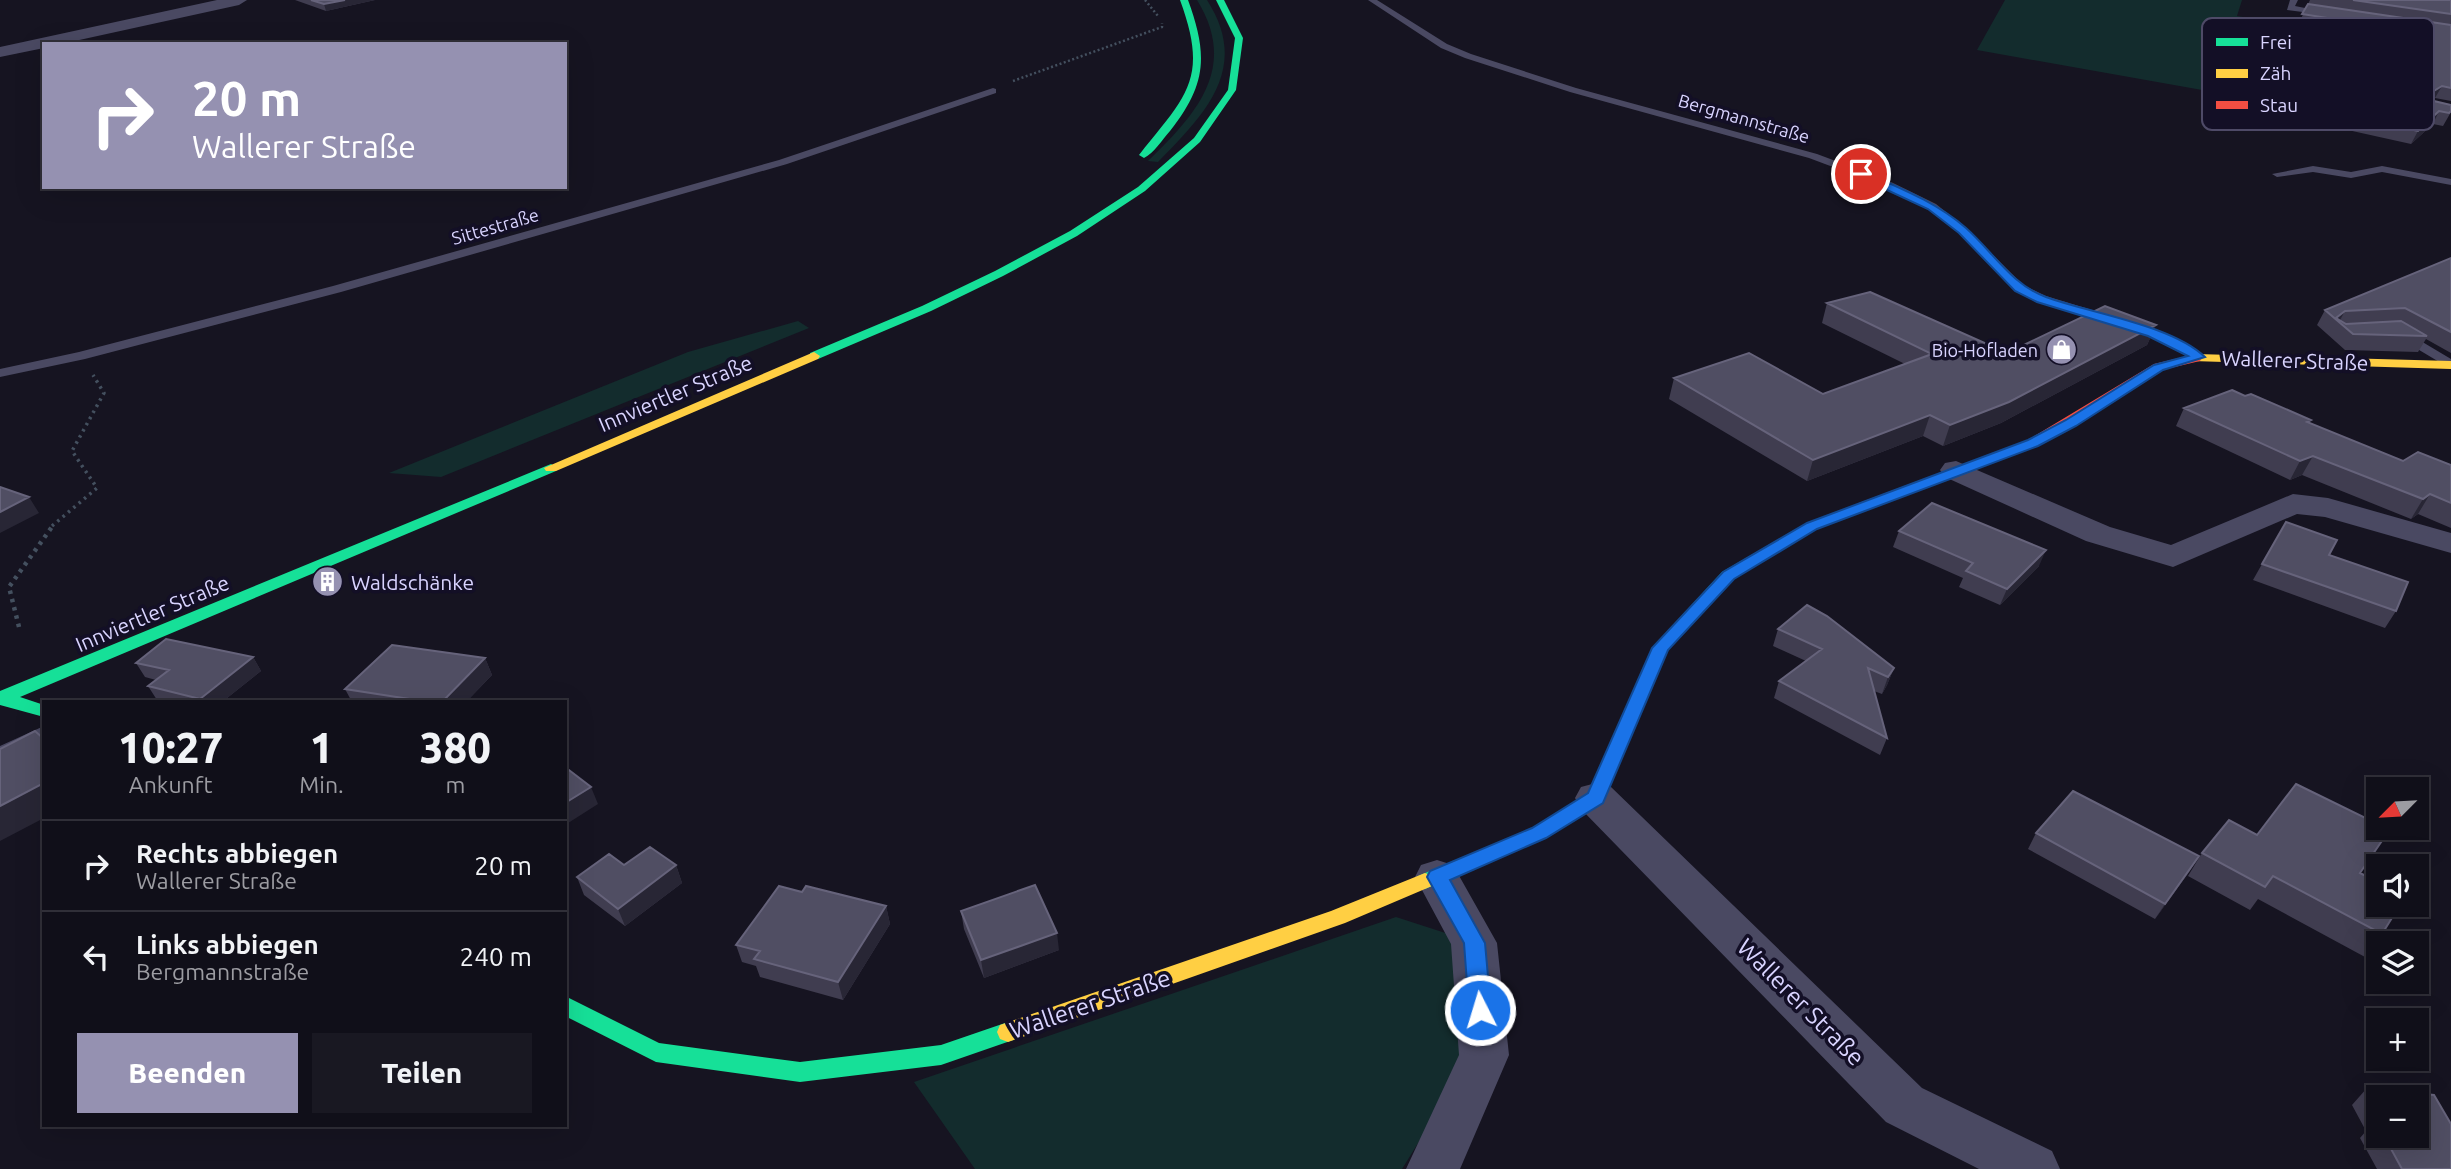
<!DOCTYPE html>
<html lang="de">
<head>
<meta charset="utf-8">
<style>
  body { margin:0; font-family:Ubuntu,sans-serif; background:#191822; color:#f1f3f6; height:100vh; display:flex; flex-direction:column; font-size:26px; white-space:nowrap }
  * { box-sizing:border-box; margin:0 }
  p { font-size:23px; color:#9c9ca2 }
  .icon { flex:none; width:38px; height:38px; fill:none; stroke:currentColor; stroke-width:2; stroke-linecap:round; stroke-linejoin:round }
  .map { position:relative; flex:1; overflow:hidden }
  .side { position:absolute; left:42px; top:700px; width:525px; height:427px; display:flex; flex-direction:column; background:#100f19; border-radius:0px; box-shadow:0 7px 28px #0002,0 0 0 2px #302f38 }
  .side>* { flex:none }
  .hud { position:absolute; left:42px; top:42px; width:525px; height:147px; border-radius:0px; box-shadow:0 7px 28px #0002,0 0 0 2px #302f38; background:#9591b1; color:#fff; overflow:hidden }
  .needle { width:46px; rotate:246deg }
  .fabs { position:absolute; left:2366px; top:777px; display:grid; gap:14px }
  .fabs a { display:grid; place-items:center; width:63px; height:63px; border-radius:0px; background:#100f19; box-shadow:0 7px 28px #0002,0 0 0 2px #302f38; font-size:35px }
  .pin { position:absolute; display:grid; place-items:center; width:60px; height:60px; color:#fff; margin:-30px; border:4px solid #fff; border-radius:50%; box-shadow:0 2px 7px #0007 }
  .me { position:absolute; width:77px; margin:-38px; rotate:355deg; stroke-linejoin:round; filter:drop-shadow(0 0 5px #0008) }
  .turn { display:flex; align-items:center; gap:24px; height:147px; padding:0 35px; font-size:32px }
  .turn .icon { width:91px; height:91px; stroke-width:2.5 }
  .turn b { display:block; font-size:49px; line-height:60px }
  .eta { display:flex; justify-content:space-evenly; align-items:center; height:119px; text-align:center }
  .eta b { font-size:42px; font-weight:800; line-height:49px }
  .primary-button { display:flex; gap:14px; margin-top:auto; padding:14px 35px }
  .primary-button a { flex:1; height:80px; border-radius:0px; background:#9591b1; color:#fff; font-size:28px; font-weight:800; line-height:80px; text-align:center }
  .primary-button a+a { background:#191822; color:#f1f3f6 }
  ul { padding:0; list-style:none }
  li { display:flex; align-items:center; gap:21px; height:91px; padding:0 35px; border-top:2px solid #302f38 }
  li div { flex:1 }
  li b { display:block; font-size:26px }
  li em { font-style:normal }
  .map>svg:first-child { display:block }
  .green { fill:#132c2d }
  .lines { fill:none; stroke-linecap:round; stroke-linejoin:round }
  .path-far2 { stroke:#44505f; stroke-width:2.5; stroke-dasharray:2 2.5; stroke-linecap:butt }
  .path-far1 { stroke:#44505f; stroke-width:3.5; stroke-dasharray:2.5 4.5; stroke-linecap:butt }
  .path { stroke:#44505f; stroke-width:4.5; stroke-dasharray:3.5 5; stroke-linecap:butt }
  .lane { fill:#4a4962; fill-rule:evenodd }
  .street { fill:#4a4962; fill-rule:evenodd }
  .fast { fill:#16e098; fill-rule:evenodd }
  .slow { fill:#ffcf43; fill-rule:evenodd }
  .jam { fill:#f24e42; fill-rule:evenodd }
  .wall { fill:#403d50; fill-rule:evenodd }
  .shaded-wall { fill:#282635 }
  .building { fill:#504e63; stroke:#66637b; stroke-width:2 }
  .route { fill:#1a73e8; stroke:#114b97; stroke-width:2 }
  .labels { text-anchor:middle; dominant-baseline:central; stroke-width:7; stroke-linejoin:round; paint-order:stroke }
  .far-street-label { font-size:18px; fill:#d9d4ff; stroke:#130f26 }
  .far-poi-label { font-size:18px; fill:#d9d4ff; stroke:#130f26; text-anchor:end }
  .street-label { font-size:21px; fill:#d9d4ff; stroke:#130f26 }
  .poi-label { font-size:21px; fill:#d9d4ff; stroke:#130f26; text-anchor:start }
  .near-street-label { font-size:24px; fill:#d9d4ff; stroke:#130f26 }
  .key { fill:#130f26; stroke:#4e4a67; stroke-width:2 }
  .key-label { font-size:19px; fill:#d9d4ff }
</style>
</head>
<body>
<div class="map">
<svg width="2451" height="1169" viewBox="0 0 2451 1169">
  <rect width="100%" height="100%" fill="#161421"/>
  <path class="green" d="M 1197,0 L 1207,0 C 1251,68 1205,114 1158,162 L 1148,161 C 1196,114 1239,68 1197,0 Z
    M 2005,0 L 2242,0 L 2237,16 L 2314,29 L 2264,101 L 1977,50 Z
    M 798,321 L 809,328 L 441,477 L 389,473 L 688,352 Z
    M 1396,917 L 1467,940 L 1490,1027 L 1402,1169 L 975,1169 L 914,1082 Z"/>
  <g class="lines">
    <path class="path-far2" d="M 1145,0 L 1158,16
      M 1013,81 L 1162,27 L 1162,23"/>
    <path class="path-far1" d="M 52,526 L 97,488 L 72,451 L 104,393 L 93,375"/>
    <path class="path" d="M 19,627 L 9,587 L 54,524"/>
    <path class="lane" d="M 1368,0 L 1377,0 L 1447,44 L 1471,54 L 1576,88 L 1817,154 L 1889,181 L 1936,204 L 1967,229 L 2023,285 L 2046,296 L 2158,330 L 2206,357 L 2204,360 L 2194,360 L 2148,336 L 2036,302 L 2015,291 L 1959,233 L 1928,208 L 1881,185 L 1809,158 L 1570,92 L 1465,58 L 1441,48 Z
      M 2290,0 L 2298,0 L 2295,6 L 2330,13 L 2326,15 L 2287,10 Z
      M 993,88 L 996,89 L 996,93 L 787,164 L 341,292 L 85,359 L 0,377 L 0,369 L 79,352 L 333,286 L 779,160 Z
      M 2313,166 L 2351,172 L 2382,166 L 2451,179 L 2451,185 L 2382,172 L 2351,178 L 2313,172 L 2277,177 L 2272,174 Z
      M 2404,331 L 2451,359 L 2451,369 L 2399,338 L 2397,335 Z
      M 44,726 L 44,741 L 0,761 L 0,746 Z"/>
    <path class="street" d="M 217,0 L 247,0 L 239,5 L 61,44 L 44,44 L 44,48 L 0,57 L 0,47 Z
      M 1956,461 L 2110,527 L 2171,545 L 2293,494 L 2328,498 L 2451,533 L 2451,553 L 2325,517 L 2297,514 L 2173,567 L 2086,541 L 1945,477 L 1940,470 L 1945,463 Z
      M 1596,783 L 1611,787 L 1922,1088 L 2052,1151 L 2060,1169 L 1979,1169 L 1886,1122 L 1581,809 L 1575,798 L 1581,787 Z
      M 1437,860 L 1453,865 L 1497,943 L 1509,1055 L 1460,1169 L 1406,1169 L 1459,1055 L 1451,944 L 1415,877 L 1421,865 Z"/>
    <path class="fast" d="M 1180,0 L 1188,0 C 1208,55 1207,84 1170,131 C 1162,140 1154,153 1144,158 L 1139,155 C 1187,95 1209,79 1180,0 Z
      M 1216,0 L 1224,0 L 1243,38 L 1236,90 L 1200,142 L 1145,191 L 1077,236 L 1003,276 L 931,311 L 818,359 L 810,359 L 810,353 L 922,306 L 995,271 L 1070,231 L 1138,187 L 1194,138 L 1228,90 L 1235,38 Z
      M 551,464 L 558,468 L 556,471 L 20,697 L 44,705 L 44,717 L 0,705 L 0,691 Z
      M 1864,502 L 1871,506 L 1869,509 L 1817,529 L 1734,578 L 1667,650 L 1603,803 L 1546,838 L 1432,886 L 1425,889 L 1418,886 L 1415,881 L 1418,876 L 1532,828 L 1588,794 L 1652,648 L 1722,572 L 1807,523 Z
      M 565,996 L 659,1043 L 800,1062 L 941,1045 L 1008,1022 L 1016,1025 L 1019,1032 L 1016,1039 L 941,1065 L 800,1082 L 656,1062 L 565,1016 Z"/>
    <path class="slow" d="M 814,352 L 820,356 L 818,359 L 556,471 L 546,471 L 544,468 Z
      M 2196,354 L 2451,361 L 2451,369 L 2192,361 L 2190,358 Z
      M 1425,873 L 1432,876 L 1435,881 L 1432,886 L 1345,923 L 1008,1042 L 1000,1039 L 997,1032 L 1000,1025 L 1331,911 Z"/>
    <path class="jam" d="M 2196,354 L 2202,358 L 2200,361 L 2162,370 L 2038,446 L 1869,509 L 1864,510 L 1857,506 L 1859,503 L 2028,440 L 2154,364 Z"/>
  </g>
  <path class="wall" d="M 295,0 L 375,0 L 326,11 Z
    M 2310,0 L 2451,0 L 2451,101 L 2435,98 L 2433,100 L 2451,112 L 2443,126 L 2433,124 L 2411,144 L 2289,117 L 2295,105 L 2321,84 L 2309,82 L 2314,70 L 2349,33 L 2298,25 Z
    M 2451,258 L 2451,353 L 2426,339 L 2418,352 L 2345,350 L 2317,325 L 2325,310 Z
    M 1827,303 L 2007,353 L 2156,325 L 2147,345 L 2001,423 L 1943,446 L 1923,436 L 1807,481 L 1669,399 L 1674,378 L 1823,394 L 1905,364 L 1822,323 Z
    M 2184,408 L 2310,423 L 2403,461 L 2451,465 L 2451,528 L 2418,514 L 2411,519 L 2302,475 L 2290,480 L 2176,426 Z
    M 1899,531 L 2039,566 L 2000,605 L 1959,587 L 1963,578 L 1893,547 Z
    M 2329,555 L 2396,611 L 2385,628 L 2253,580 L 2262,564 Z
    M 1778,629 L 1894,668 L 1887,685 L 1882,694 L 1874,691 L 1887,738 L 1880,755 L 1774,698 L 1779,681 L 1806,661 L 1773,646 Z
    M 253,657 L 261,671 L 222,702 L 163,702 L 157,700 L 148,686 L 156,680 L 145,677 L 136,663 Z
    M 485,658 L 492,675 L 466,702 L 352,702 L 345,689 Z
    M 2036,833 L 2199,856 L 2189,872 L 2155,919 L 2028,849 Z
    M 2257,835 L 2360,873 L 2382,934 L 2365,957 L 2258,899 L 2250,910 L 2188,876 L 2202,853 Z
    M 676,865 L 682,883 L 625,926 L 584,895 L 577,877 Z
    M 802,892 L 886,906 L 890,924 L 843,1000 L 760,977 L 756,966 L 742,962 L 736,945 Z
    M 961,911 L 1059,950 L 984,978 L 964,929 Z
    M 2367,1088 L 2434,1095 L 2451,1124 L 2451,1169 L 2377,1169 L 2360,1138 L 2366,1131 L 2352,1105 ZM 2378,1097 L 2417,1097 L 2417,1136 L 2378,1136 Z"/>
  <path class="shaded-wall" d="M 345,0 L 375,0 L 326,11 L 324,4 Z
    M 2442,86 L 2435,98 L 2422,106 L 2429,94 Z
    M 2439,111 L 2433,124 L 2411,144 L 2418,131 Z
    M 2345,311 L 2339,322 L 2336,318 Z
    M 2156,325 L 2147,345 L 2001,423 L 1943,446 L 1950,425 Z
    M 1930,415 L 1923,436 L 1807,481 L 1813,460 Z
    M 2313,456 L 2302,475 L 2290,480 L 2300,461 Z
    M 2430,494 L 2418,514 L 2411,519 L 2423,499 Z
    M 29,497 L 39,513 L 0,533 L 0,512 Z
    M 2046,550 L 2039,566 L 2000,605 L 2007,589 Z
    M 253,657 L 261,671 L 222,702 L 202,702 L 200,699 Z
    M 485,658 L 492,675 L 466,702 L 442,702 Z
    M 1894,668 L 1887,685 L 1882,694 L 1888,677 Z
    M 44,783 L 44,818 L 0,841 L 0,806 Z
    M 591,787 L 598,804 L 565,825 L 565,803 Z
    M 2199,856 L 2189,872 L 2155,919 L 2165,904 Z
    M 676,865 L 682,883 L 625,926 L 618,909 Z
    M 886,906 L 890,924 L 843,1000 L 838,982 Z
    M 1057,933 L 1059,950 L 984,978 L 981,960 Z"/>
  <path class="building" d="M 311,0 L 345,0 L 324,4 Z
    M 2353,0 L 2451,0 L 2451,14 Z
    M 2308,4 L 2451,25 L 2451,88 L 2442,86 L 2429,94 L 2434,101 L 2451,105 L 2451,111 L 2449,113 L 2439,111 L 2418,131 L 2295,105 L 2335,73 L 2314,70 L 2359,23 L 2302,14 Z
    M 2451,258 L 2451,332 L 2405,308 L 2345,311 L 2336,318 L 2346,324 L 2401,321 L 2427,336 L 2353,334 L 2325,310 Z
    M 1870,292 L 2007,353 L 2105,306 L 2156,325 L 2009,402 L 1950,425 L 1930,415 L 1813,460 L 1674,378 L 1749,353 L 1823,394 L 1932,354 L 1827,303 Z
    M 2232,390 L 2245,396 L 2251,394 L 2311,420 L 2307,422 L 2403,461 L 2418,452 L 2451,465 L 2451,503 L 2430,494 L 2423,499 L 2313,456 L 2300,461 L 2184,408 Z
    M 0,487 L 29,497 L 0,512 Z
    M 1932,503 L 2046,550 L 2007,589 L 1966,571 L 1973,563 L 1899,531 Z
    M 2286,522 L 2337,540 L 2329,555 L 2408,582 L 2396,611 L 2262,564 Z
    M 1807,605 L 1827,616 L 1894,668 L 1888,677 L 1868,668 L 1887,738 L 1779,681 L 1822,649 L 1778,629 Z
    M 166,639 L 253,657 L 200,699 L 148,686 L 169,670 L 136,663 Z
    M 392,645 L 485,658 L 442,702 L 429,702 L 345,689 Z
    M 35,731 L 44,739 L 44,783 L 0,806 L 0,749 Z
    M 565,767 L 591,787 L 565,803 Z
    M 2296,784 L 2378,824 L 2378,828 L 2387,828 L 2390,829 L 2360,873 L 2378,882 L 2378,905 L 2400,905 L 2382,934 L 2273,876 L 2265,887 L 2202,853 L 2229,820 L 2257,835 Z
    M 2073,791 L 2199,856 L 2165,904 L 2036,833 Z
    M 650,847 L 676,865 L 618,909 L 577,877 L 609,854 L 624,865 Z
    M 1035,885 L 1057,933 L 981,960 L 961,911 Z
    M 779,886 L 802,892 L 806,886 L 886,906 L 838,982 L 754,959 L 760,951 L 736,945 Z
    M 2367,1088 L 2434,1095 L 2451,1124 L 2451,1169 L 2402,1169 L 2384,1136 L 2417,1136 L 2417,1097 L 2378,1097 L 2378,1108 Z"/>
  <path class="route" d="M 1857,172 L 1864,172 C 1900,188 1936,202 1966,228 C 1993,252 2012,285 2046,297 C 2090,313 2172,325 2205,357 L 2163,370 L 2076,426 L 2038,446 L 1817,529 L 1734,579 L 1668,650 L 1603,803 L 1546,838 L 1450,880 L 1485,943 L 1491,1010 L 1488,1016 L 1480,1019 L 1472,1016 L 1469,1010 L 1464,943 L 1427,877 L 1430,871 L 1532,828 L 1588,793 L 1652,648 L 1723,572 L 1807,523 L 2028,440 L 2066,420 L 2154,365 L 2188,356 L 2148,336 L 2037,302 L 2015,291 L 1959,233 L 1928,209 L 1857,176 Z"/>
  <defs>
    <symbol id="shop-disc" viewBox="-11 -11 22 22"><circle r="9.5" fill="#9591b1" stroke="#130f26"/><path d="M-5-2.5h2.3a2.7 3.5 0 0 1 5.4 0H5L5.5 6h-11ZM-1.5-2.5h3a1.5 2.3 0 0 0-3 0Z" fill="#fff"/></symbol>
    <symbol id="building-disc" viewBox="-11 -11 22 22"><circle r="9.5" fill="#9591b1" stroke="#130f26"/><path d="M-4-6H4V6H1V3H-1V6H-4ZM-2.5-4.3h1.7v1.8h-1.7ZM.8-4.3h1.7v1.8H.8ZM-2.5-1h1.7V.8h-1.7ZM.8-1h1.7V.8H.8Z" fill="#fff"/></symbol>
  </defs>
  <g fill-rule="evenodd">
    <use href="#shop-disc" x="2044" y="332" width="35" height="35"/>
    <use href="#building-disc" x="310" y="564" width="35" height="35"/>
  </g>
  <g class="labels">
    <g class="far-street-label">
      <text transform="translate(1744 118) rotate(16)">Bergmannstraße</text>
      <text transform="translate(495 226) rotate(-16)">Sittestraße</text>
    </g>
    <g class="far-poi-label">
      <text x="2038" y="350">Bio-Hofladen</text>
    </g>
    <g class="street-label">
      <text transform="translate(2295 360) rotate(2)">Wallerer Straße</text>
      <text transform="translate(675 393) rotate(-23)">Innviertler Straße</text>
      <text transform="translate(152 613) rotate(-23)">Innviertler Straße</text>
    </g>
    <g class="poi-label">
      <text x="351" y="582">Waldschänke</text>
    </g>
    <g class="near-street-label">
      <text transform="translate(1801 1002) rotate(45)">Wallerer Straße</text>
      <text transform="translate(1090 1004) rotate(-19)">Wallerer Straße</text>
    </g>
  </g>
  <rect x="2202" y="18" width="232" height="112" rx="10" class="key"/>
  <rect x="2216" y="38" width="32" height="8" fill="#16e098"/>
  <rect x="2216" y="69" width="32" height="9" fill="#ffcf43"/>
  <rect x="2216" y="101" width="32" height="8" fill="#f24e42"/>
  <g class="key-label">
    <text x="2260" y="49">Frei</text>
    <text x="2260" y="80">Zäh</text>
    <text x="2260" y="112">Stau</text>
  </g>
</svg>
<div class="fabs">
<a><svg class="needle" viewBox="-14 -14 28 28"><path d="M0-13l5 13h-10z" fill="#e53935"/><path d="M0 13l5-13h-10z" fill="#9c9ca2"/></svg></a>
<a><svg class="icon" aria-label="sound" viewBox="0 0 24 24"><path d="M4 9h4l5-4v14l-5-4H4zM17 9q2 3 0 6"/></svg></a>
<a><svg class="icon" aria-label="layers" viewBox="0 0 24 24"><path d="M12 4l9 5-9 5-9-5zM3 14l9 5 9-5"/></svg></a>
<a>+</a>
<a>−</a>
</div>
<div class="pin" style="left:1861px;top:174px;background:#d93025"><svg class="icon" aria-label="arrive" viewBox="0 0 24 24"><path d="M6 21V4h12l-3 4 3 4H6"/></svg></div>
<svg class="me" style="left:1480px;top:1010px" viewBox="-20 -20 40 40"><circle r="17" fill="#1a73e8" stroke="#fff" stroke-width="3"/><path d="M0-11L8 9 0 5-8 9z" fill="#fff"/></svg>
<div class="hud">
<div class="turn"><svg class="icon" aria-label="right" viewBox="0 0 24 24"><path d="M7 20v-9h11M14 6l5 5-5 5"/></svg><div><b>20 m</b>Wallerer Straße</div></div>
</div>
<section class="side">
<div class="eta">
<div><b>10:27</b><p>Ankunft</p></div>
<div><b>1</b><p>Min.</p></div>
<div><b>380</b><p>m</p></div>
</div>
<ul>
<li><svg class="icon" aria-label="right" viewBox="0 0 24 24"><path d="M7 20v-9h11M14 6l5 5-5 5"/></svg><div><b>Rechts abbiegen</b><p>Wallerer Straße</p></div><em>20 m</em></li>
<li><svg class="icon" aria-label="left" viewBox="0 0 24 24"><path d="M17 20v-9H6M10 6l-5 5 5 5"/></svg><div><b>Links abbiegen</b><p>Bergmannstraße</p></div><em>240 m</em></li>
</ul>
<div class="primary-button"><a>Beenden</a><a>Teilen</a></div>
</section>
</div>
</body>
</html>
